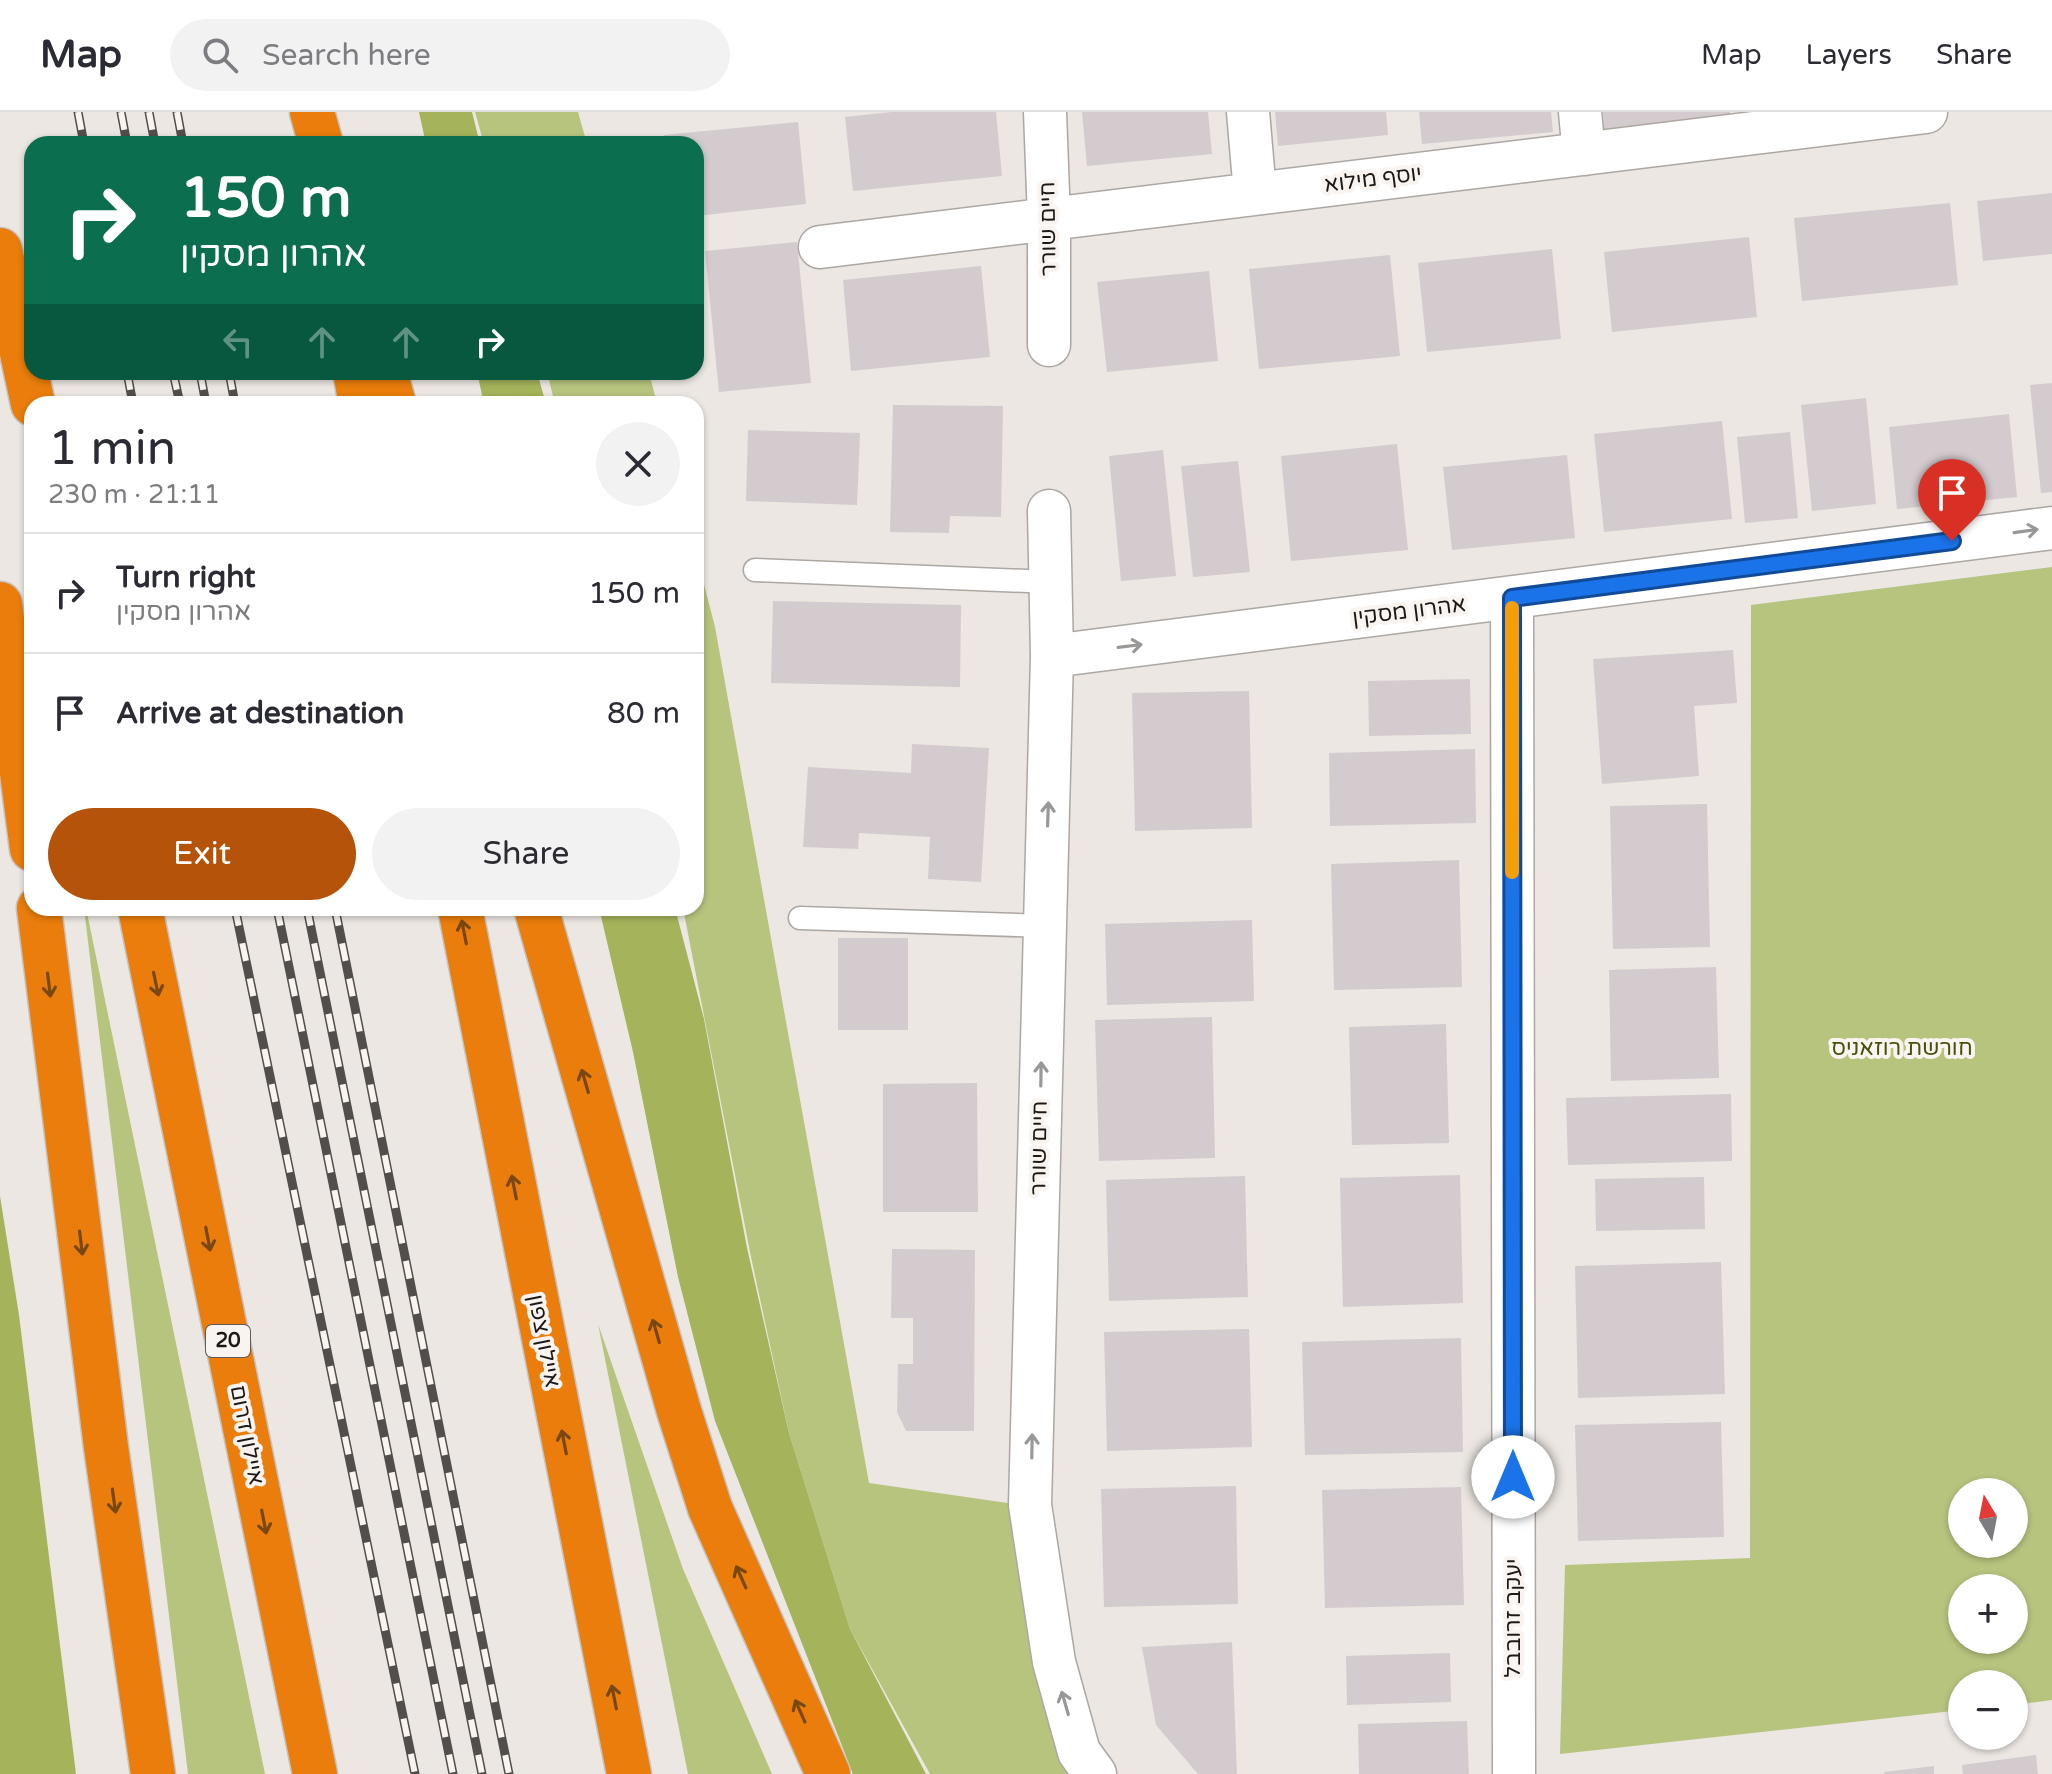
<!DOCTYPE html>
<html lang="en">
<head>
<meta charset="utf-8">
<style>
  body { margin:0; font-family:"Varela Round","Noto Sans Hebrew",sans-serif; background:#f2f2f3; color:#2b2b33; height:100vh; display:flex; flex-direction:column; font-size:30px; white-space:nowrap }
  * { box-sizing:border-box; margin:0 }
  p { font-size:26px; color:#7c7c81 }
  .icon { flex:none; width:44px; height:44px; fill:none; stroke:currentColor; stroke-width:2; stroke-linecap:round; stroke-linejoin:round }
  .map { position:relative; flex:1; overflow:hidden }
  .details { position:absolute; left:24px; top:284px; width:680px; height:520px; display:flex; flex-direction:column; background:#fff; border-radius:24px; box-shadow:0 2px 6px #0004 }
  .details>* { flex:none }
  .top-card { position:absolute; left:24px; top:24px; width:680px; height:244px; border-radius:24px; box-shadow:0 2px 6px #0004; background:#0b6e4f; color:#fff; overflow:hidden }
  .needle { width:52px; rotate:350deg }
  .buttons { position:absolute; left:1948px; top:1366px; display:grid; gap:16px }
  .buttons a { display:grid; place-items:center; width:80px; height:80px; border-radius:50%; background:#fff; box-shadow:0 2px 6px #0004; font-size:40px }
  .pin { position:absolute; display:grid; place-items:center; width:68px; height:68px; color:#fff; margin:-82px -34px; border-radius:50% 50% 50% 0; rotate:-45deg; box-shadow:0 0 8px #0007 }
  .pin .icon { rotate:45deg }
  .me { position:absolute; width:88px; margin:-44px; rotate:0deg; stroke-linejoin:round; filter:drop-shadow(0 0 6px #0008) }
  .turn { display:flex; align-items:center; gap:28px; height:168px; padding:0 24px; font-size:36px }
  .turn .icon { width:104px; height:104px; stroke-width:2.5 }
  .turn b { display:block; font-size:56px; line-height:68px }
  .lanes { display:flex; align-items:center; height:76px; padding:0 24px; background:#0003; justify-content:center; gap:40px; direction:ltr }
  .lanes .off { opacity:.35 }
  .round { display:grid; place-items:center; flex:none; width:84px; height:84px; border-radius:42px; background:#f2f2f3 }
  .head { display:flex; align-items:center; justify-content:space-between; height:136px; padding:0 24px }
  h1 { font-size:48px; font-weight:600; line-height:60px }
  .cta { display:flex; gap:16px; margin-top:auto; padding:16px 24px }
  .cta a { flex:1; height:92px; border-radius:48px; background:#b45309; color:#fff; font-size:32px; font-weight:600; line-height:92px; text-align:center }
  .cta a+a { background:#f2f2f3; color:#2b2b33 }
  ul { padding:0; list-style:none }
  li { display:flex; align-items:center; gap:24px; height:120px; padding:0 24px; border-top:2px solid #e1e1e2 }
  li div { flex:1 }
  li b { display:block; font-size:30px }
  li em { font-style:normal }
  header { display:flex; align-items:center; gap:48px; box-sizing:border-box; height:112px; padding:0 40px; background:#fff; border-bottom:2px solid #e1e1e2 }
  header strong { font-size:38px }
  nav { display:flex; gap:44px; margin-inline-start:auto; font-size:28px }
  .search { width:560px; height:72px; background:#f2f2f3; display:flex; align-items:center; gap:20px; box-sizing:border-box; padding:0 28px; border-radius:44px; color:#7c7c81; font-size:30px }
  .map>svg:first-child { display:block }
  .green { fill:#b7c47e; fill-rule:evenodd }
  .forest { fill:#a5b45a }
  .building { fill:#d3cbce }
  .lines { fill:none; stroke-linecap:round; stroke-linejoin:round }
  .service-casing { stroke:#aca7a2; stroke-width:25 }
  .minor-casing { stroke:#aca7a2; stroke-width:45 }
  .motorway-casing { stroke:#c4c3c3; stroke-width:47 }
  .service { stroke:#fff; stroke-width:22 }
  .minor { stroke:#fff; stroke-width:42 }
  .motorway { stroke:#ea7d0b; stroke-width:44 }
  .rail-casing { stroke:#514e4b; stroke-width:9 }
  .rail { stroke:#f9f4ef; stroke-width:6; stroke-dasharray:18; stroke-linecap:butt }
  .oneway { stroke:#999897 }
  .oneway2 { stroke:#794712 }
  .route-casing { stroke:#114b97; stroke-width:20 }
  .route { stroke:#1a73e8; stroke-width:14 }
  .slow { stroke:#f59e0b; stroke-width:14 }
  .labels { text-anchor:middle; dominant-baseline:central; stroke-width:8; stroke-linejoin:round; paint-order:stroke }
  .shield { fill:#f9f4ef; stroke:#5e5b58; stroke-width:2 }
  .shield-label { font-size:20px; font-weight:bold; fill:#1c1a18 }
  .street-label { font-size:22px; fill:#1c1a18; stroke:#f9f4ef }
  .park-label { font-size:22px; fill:#47500c; stroke:#f9f4ef }
</style>
</head>
<body>
<header>
<strong>Map</strong>
<div class="search"><svg class="icon" aria-label="search" viewBox="0 0 24 24"><circle cx="10" cy="10" r="6"/><path d="M15 15l6 6"/></svg>Search here</div>
<nav><a>Map</a><a>Layers</a><a>Share</a></nav>
</header>
<div class="map">
<svg width="2052" height="1662" viewBox="0 0 2052 1662">
  <rect width="100%" height="100%" fill="#ece7e2"/>
  <path class="green" d="M 475,0 L 578,0 L 587,32 L 484,32 Z
    M 547,260 L 649,260 L 657,292 L 555,292 Z
    M 696,441 L 715,515 L 869,1371 L 1022,1393 L 1081,1662 L 930,1662 L 850,1517 L 789,1321 L 751,1145 L 683,796 L 696,796 Z
    M 2052,455 L 2052,1588 L 2014,1593 L 2014,1572 L 1962,1572 L 1962,1598 L 1560,1642 L 1565,1453 L 1750,1446 L 1751,493 ZM 1962,1380 L 2014,1380 L 2014,1432 L 1962,1432 ZM 2014,1476 L 2014,1528 L 1962,1528 L 1962,1476 Z
    M 84,796 L 86,796 L 265,1662 L 188,1662 Z
    M 598,1212 L 683,1457 L 772,1662 L 688,1662 Z"/>
  <path class="forest" d="M 419,0 L 472,0 L 480,32 L 426,32 Z
    M 477,260 L 537,260 L 546,292 L 484,292 Z
    M 599,796 L 675,796 L 704,907 L 747,1136 L 789,1321 L 850,1517 L 926,1662 L 853,1662 L 715,1309 L 678,1165 L 633,940 Z
    M 0,1084 L 19,1203 L 76,1662 L 0,1662 Z"/>
  <path class="building" d="M 892,0 L 996,0 L 1002,64 L 853,79 L 845,5 Z
    M 1082,0 L 1208,0 L 1212,42 L 1087,54 Z
    M 1275,0 L 1386,0 L 1388,23 L 1278,34 Z
    M 1419,0 L 1551,0 L 1553,20 L 1422,32 Z
    M 1603,0 L 1730,0 L 1730,7 L 1604,20 Z
    M 798,10 L 806,92 L 696,104 L 696,32 L 665,32 L 664,23 Z
    M 2052,81 L 2052,142 L 1983,149 L 1977,89 Z
    M 1950,91 L 1958,173 L 1802,189 L 1794,106 Z
    M 1749,125 L 1757,205 L 1612,220 L 1604,140 Z
    M 797,130 L 811,271 L 719,280 L 705,139 Z
    M 1552,137 L 1561,227 L 1427,240 L 1418,151 Z
    M 1390,143 L 1400,244 L 1259,257 L 1249,157 Z
    M 981,154 L 990,245 L 851,259 L 843,168 Z
    M 1209,159 L 1218,249 L 1107,260 L 1097,170 Z
    M 2052,271 L 2052,380 L 2041,381 L 2030,273 Z
    M 1866,286 L 1876,392 L 1812,399 L 1801,293 Z
    M 893,293 L 1003,294 L 1001,405 L 950,404 L 949,421 L 890,420 Z
    M 2009,302 L 2017,385 L 1897,397 L 1889,315 Z
    M 1722,309 L 1732,407 L 1604,420 L 1594,322 Z
    M 748,318 L 860,321 L 857,393 L 746,389 Z
    M 1790,320 L 1798,406 L 1745,411 L 1737,325 Z
    M 1397,332 L 1408,438 L 1291,449 L 1281,344 Z
    M 1163,338 L 1176,464 L 1121,469 L 1109,344 Z
    M 1567,343 L 1575,426 L 1452,438 L 1443,355 Z
    M 1238,349 L 1250,460 L 1193,465 L 1181,354 Z
    M 773,489 L 961,493 L 960,575 L 771,571 Z
    M 1733,538 L 1737,591 L 1694,594 L 1699,664 L 1602,672 L 1593,547 Z
    M 1470,567 L 1471,622 L 1369,624 L 1368,569 Z
    M 1249,579 L 1252,716 L 1135,719 L 1132,581 Z
    M 912,632 L 989,636 L 981,770 L 928,767 L 930,725 L 859,721 L 858,737 L 803,735 L 808,655 L 911,661 Z
    M 1475,637 L 1476,711 L 1330,714 L 1329,641 Z
    M 1707,692 L 1710,835 L 1613,837 L 1610,694 Z
    M 1459,748 L 1462,875 L 1334,878 L 1331,752 Z
    M 1252,808 L 1254,889 L 1107,893 L 1105,812 Z
    M 838,826 L 908,826 L 908,918 L 838,918 Z
    M 1716,855 L 1719,966 L 1611,969 L 1609,858 Z
    M 1212,905 L 1215,1046 L 1099,1049 L 1095,908 Z
    M 1446,912 L 1449,1031 L 1352,1033 L 1349,915 Z
    M 977,971 L 978,1100 L 883,1100 L 883,972 Z
    M 1731,982 L 1732,1049 L 1568,1053 L 1566,986 Z
    M 1460,1063 L 1463,1191 L 1343,1195 L 1340,1066 Z
    M 1245,1064 L 1248,1185 L 1109,1189 L 1106,1068 Z
    M 1704,1065 L 1705,1117 L 1596,1119 L 1595,1067 Z
    M 892,1137 L 975,1138 L 974,1319 L 906,1319 L 897,1300 L 898,1252 L 913,1252 L 913,1206 L 891,1206 Z
    M 1721,1150 L 1725,1282 L 1578,1286 L 1575,1154 Z
    M 1249,1217 L 1252,1335 L 1107,1339 L 1104,1220 Z
    M 1461,1226 L 1463,1340 L 1305,1343 L 1302,1230 Z
    M 1721,1310 L 1724,1425 L 1578,1429 L 1575,1313 Z
    M 1236,1374 L 1238,1492 L 1104,1495 L 1101,1377 Z
    M 1461,1375 L 1464,1493 L 1325,1496 L 1322,1378 Z
    M 1232,1530 L 1237,1662 L 1198,1662 L 1156,1613 L 1142,1535 Z
    M 1450,1541 L 1451,1590 L 1347,1593 L 1346,1544 Z
    M 1467,1609 L 1469,1662 L 1359,1662 L 1358,1612 Z
    M 2036,1643 L 2038,1662 L 1963,1662 L 1962,1653 Z
    M 1934,1654 L 1934,1662 L 1885,1662 L 1884,1660 Z"/>
  <g class="lines">
    <defs>
      <path id="service" d="M 755,458 L 1051,470
        M 800,806 L 1045,814"/>
      <path id="minor" d="M 1045,0 L 1049,107 L 1049,233
        M 1248,0 L 1255,81
        M 1580,0 L 1584,42
        M 820,135 L 1926,0
        M 1049,399 L 1052,544 L 1030,1393 L 1054,1550 L 1079,1640 L 1095,1662
        M 1512,486 L 1514,1662
        M 1052,544 L 2052,416"/>
      <path id="motorway" d="M 312,0 L 321,32
        M 0,138 L 33,292
        M 355,260 L 361,292
        M 385,260 L 394,292
        M 0,492 L 32,737
        M 39,796 L 106,1335 L 153,1662
        M 140,796 L 315,1662
        M 460,796 L 629,1662
        M 536,796 L 679,1299 L 710,1396 L 828,1662"/>
    </defs>
    <use href="#service" class="service-casing"/>
    <use href="#minor" class="minor-casing"/>
    <use href="#motorway" class="motorway-casing"/>
    <use href="#service" class="service"/>
    <use href="#minor" class="minor"/>
    <use href="#motorway" class="motorway"/>
    <defs>
      <path id="rail" d="M 78,0 L 84,32
        M 121,0 L 127,32
        M 149,0 L 155,32
        M 177,0 L 183,32
        M 127,260 L 133,292
        M 173,260 L 180,292
        M 200,260 L 206,292
        M 229,260 L 235,292
        M 235,796 L 415,1662
        M 277,796 L 453,1662
        M 307,796 L 482,1662
        M 335,796 L 509,1662"/>
    </defs>
    <use href="#rail" class="rail-casing"/>
    <use href="#rail" class="rail"/>
  </g>
  <defs><path id="oneway-shaft" d="M-6 0H5M1.5-3L5.5 0L1.5 3" fill="none" stroke-width="1.6" stroke-linecap="round" stroke-linejoin="round" transform="scale(2)"/></defs>
  <g class="oneway">
    <use href="#oneway-shaft" transform="translate(2026 419) rotate(-8)"/>
    <use href="#oneway-shaft" transform="translate(1130 534) rotate(-7)"/>
    <use href="#oneway-shaft" transform="translate(1048 702) rotate(-88)"/>
    <use href="#oneway-shaft" transform="translate(1041 962) rotate(-89)"/>
    <use href="#oneway-shaft" transform="translate(1032 1334) rotate(-89)"/>
    <use href="#oneway-shaft" transform="translate(1065 1591) rotate(-106)"/>
  </g>
  <g class="oneway2">
    <use href="#oneway-shaft" transform="translate(464 820) rotate(-101)"/>
    <use href="#oneway-shaft" transform="translate(156 872) rotate(78)"/>
    <use href="#oneway-shaft" transform="translate(49 873) rotate(83)"/>
    <use href="#oneway-shaft" transform="translate(585 969) rotate(-106)"/>
    <use href="#oneway-shaft" transform="translate(514 1075) rotate(-101)"/>
    <use href="#oneway-shaft" transform="translate(208 1127) rotate(79)"/>
    <use href="#oneway-shaft" transform="translate(81 1131) rotate(83)"/>
    <use href="#oneway-shaft" transform="translate(656 1219) rotate(-106)"/>
    <use href="#oneway-shaft" transform="translate(564 1330) rotate(-101)"/>
    <use href="#oneway-shaft" transform="translate(114 1389) rotate(82)"/>
    <use href="#oneway-shaft" transform="translate(264 1410) rotate(79)"/>
    <use href="#oneway-shaft" transform="translate(741 1465) rotate(-114)"/>
    <use href="#oneway-shaft" transform="translate(614 1585) rotate(-101)"/>
    <use href="#oneway-shaft" transform="translate(800 1599) rotate(-114)"/>
  </g>
  <g class="lines">
    <defs>
      <path id="route" d="M 1513,1365 L 1512,486 L 1952,429"/>
    </defs>
    <use href="#route" class="route-casing"/>
    <use href="#route" class="route"/>
    <path class="slow" d="M 1512,496 L 1512,760"/>
  </g>
  <g class="labels">
    <rect class="shield" x="206" y="1213" width="44" height="32" rx="6"/>
    <g class="shield-label">
      <text x="228" y="1229">20</text>
    </g>
    <g class="street-label">
      <text transform="translate(1373 67) rotate(-7)">יוסף מילוא</text>
      <text transform="translate(1048 117) rotate(-91)">חיים שורר</text>
      <text transform="translate(1409 499) rotate(-7)">אהרון מסקין</text>
      <text transform="translate(1039 1036) rotate(-89)">חיים שורר</text>
      <text transform="translate(544 1229) rotate(79)">איילון צפון</text>
      <text transform="translate(247 1323) rotate(79)">איילון דרום</text>
      <text transform="translate(1513 1506) rotate(-90)">יעקב זרובבל</text>
    </g>
    <g class="park-label">
      <text x="1902" y="936">חורשת רוזאניס</text>
    </g>
  </g>
</svg>
<div class="buttons">
<a><svg class="needle" viewBox="-14 -14 28 28"><path d="M0-13l5 13h-10z" fill="#e53935"/><path d="M0 13l5-13h-10z" fill="#7c7c81"/></svg></a>
<a>+</a>
<a>−</a>
</div>
<div class="pin" style="left:1952px;top:429px;background:#d93025"><svg class="icon" aria-label="arrive" viewBox="0 0 24 24"><path d="M6 21V4h12l-3 4 3 4H6"/></svg></div>
<svg class="me" style="left:1513px;top:1365px" viewBox="-20 -20 40 40"><circle r="19" fill="#fff"/><path d="M0-13L10 11 0 6-10 11z" fill="#1a73e8"/></svg>
<div class="top-card">
<div class="turn"><svg class="icon" aria-label="right" viewBox="0 0 24 24"><path d="M7 20v-9h11M14 6l5 5-5 5"/></svg><div><b>150 m</b>אהרון מסקין</div></div>
<div class="lanes"><svg class="icon off" aria-label="left" viewBox="0 0 24 24"><path d="M17 20v-9H6M10 6l-5 5 5 5"/></svg><svg class="icon off" aria-label="ahead" viewBox="0 0 24 24"><path d="M12 20V5M6 11l6-6 6 6"/></svg><svg class="icon off" aria-label="ahead" viewBox="0 0 24 24"><path d="M12 20V5M6 11l6-6 6 6"/></svg><svg class="icon" aria-label="right" viewBox="0 0 24 24"><path d="M7 20v-9h11M14 6l5 5-5 5"/></svg></div>
</div>
<section class="details">
<div class="head"><div><h1>1 min</h1><p>230 m · 21:11</p></div><a class="round"><svg class="icon" aria-label="close" viewBox="0 0 24 24"><path d="M6 6l12 12M18 6L6 18"/></svg></a></div>
<ul>
<li><svg class="icon" aria-label="right" viewBox="0 0 24 24"><path d="M7 20v-9h11M14 6l5 5-5 5"/></svg><div><b>Turn right</b><p>אהרון מסקין</p></div><em>150 m</em></li>
<li><svg class="icon" aria-label="arrive" viewBox="0 0 24 24"><path d="M6 21V4h12l-3 4 3 4H6"/></svg><div><b>Arrive at destination</b></div><em>80 m</em></li>
</ul>
<div class="cta"><a>Exit</a><a>Share</a></div>
</section>
</div>
</body>
</html>
